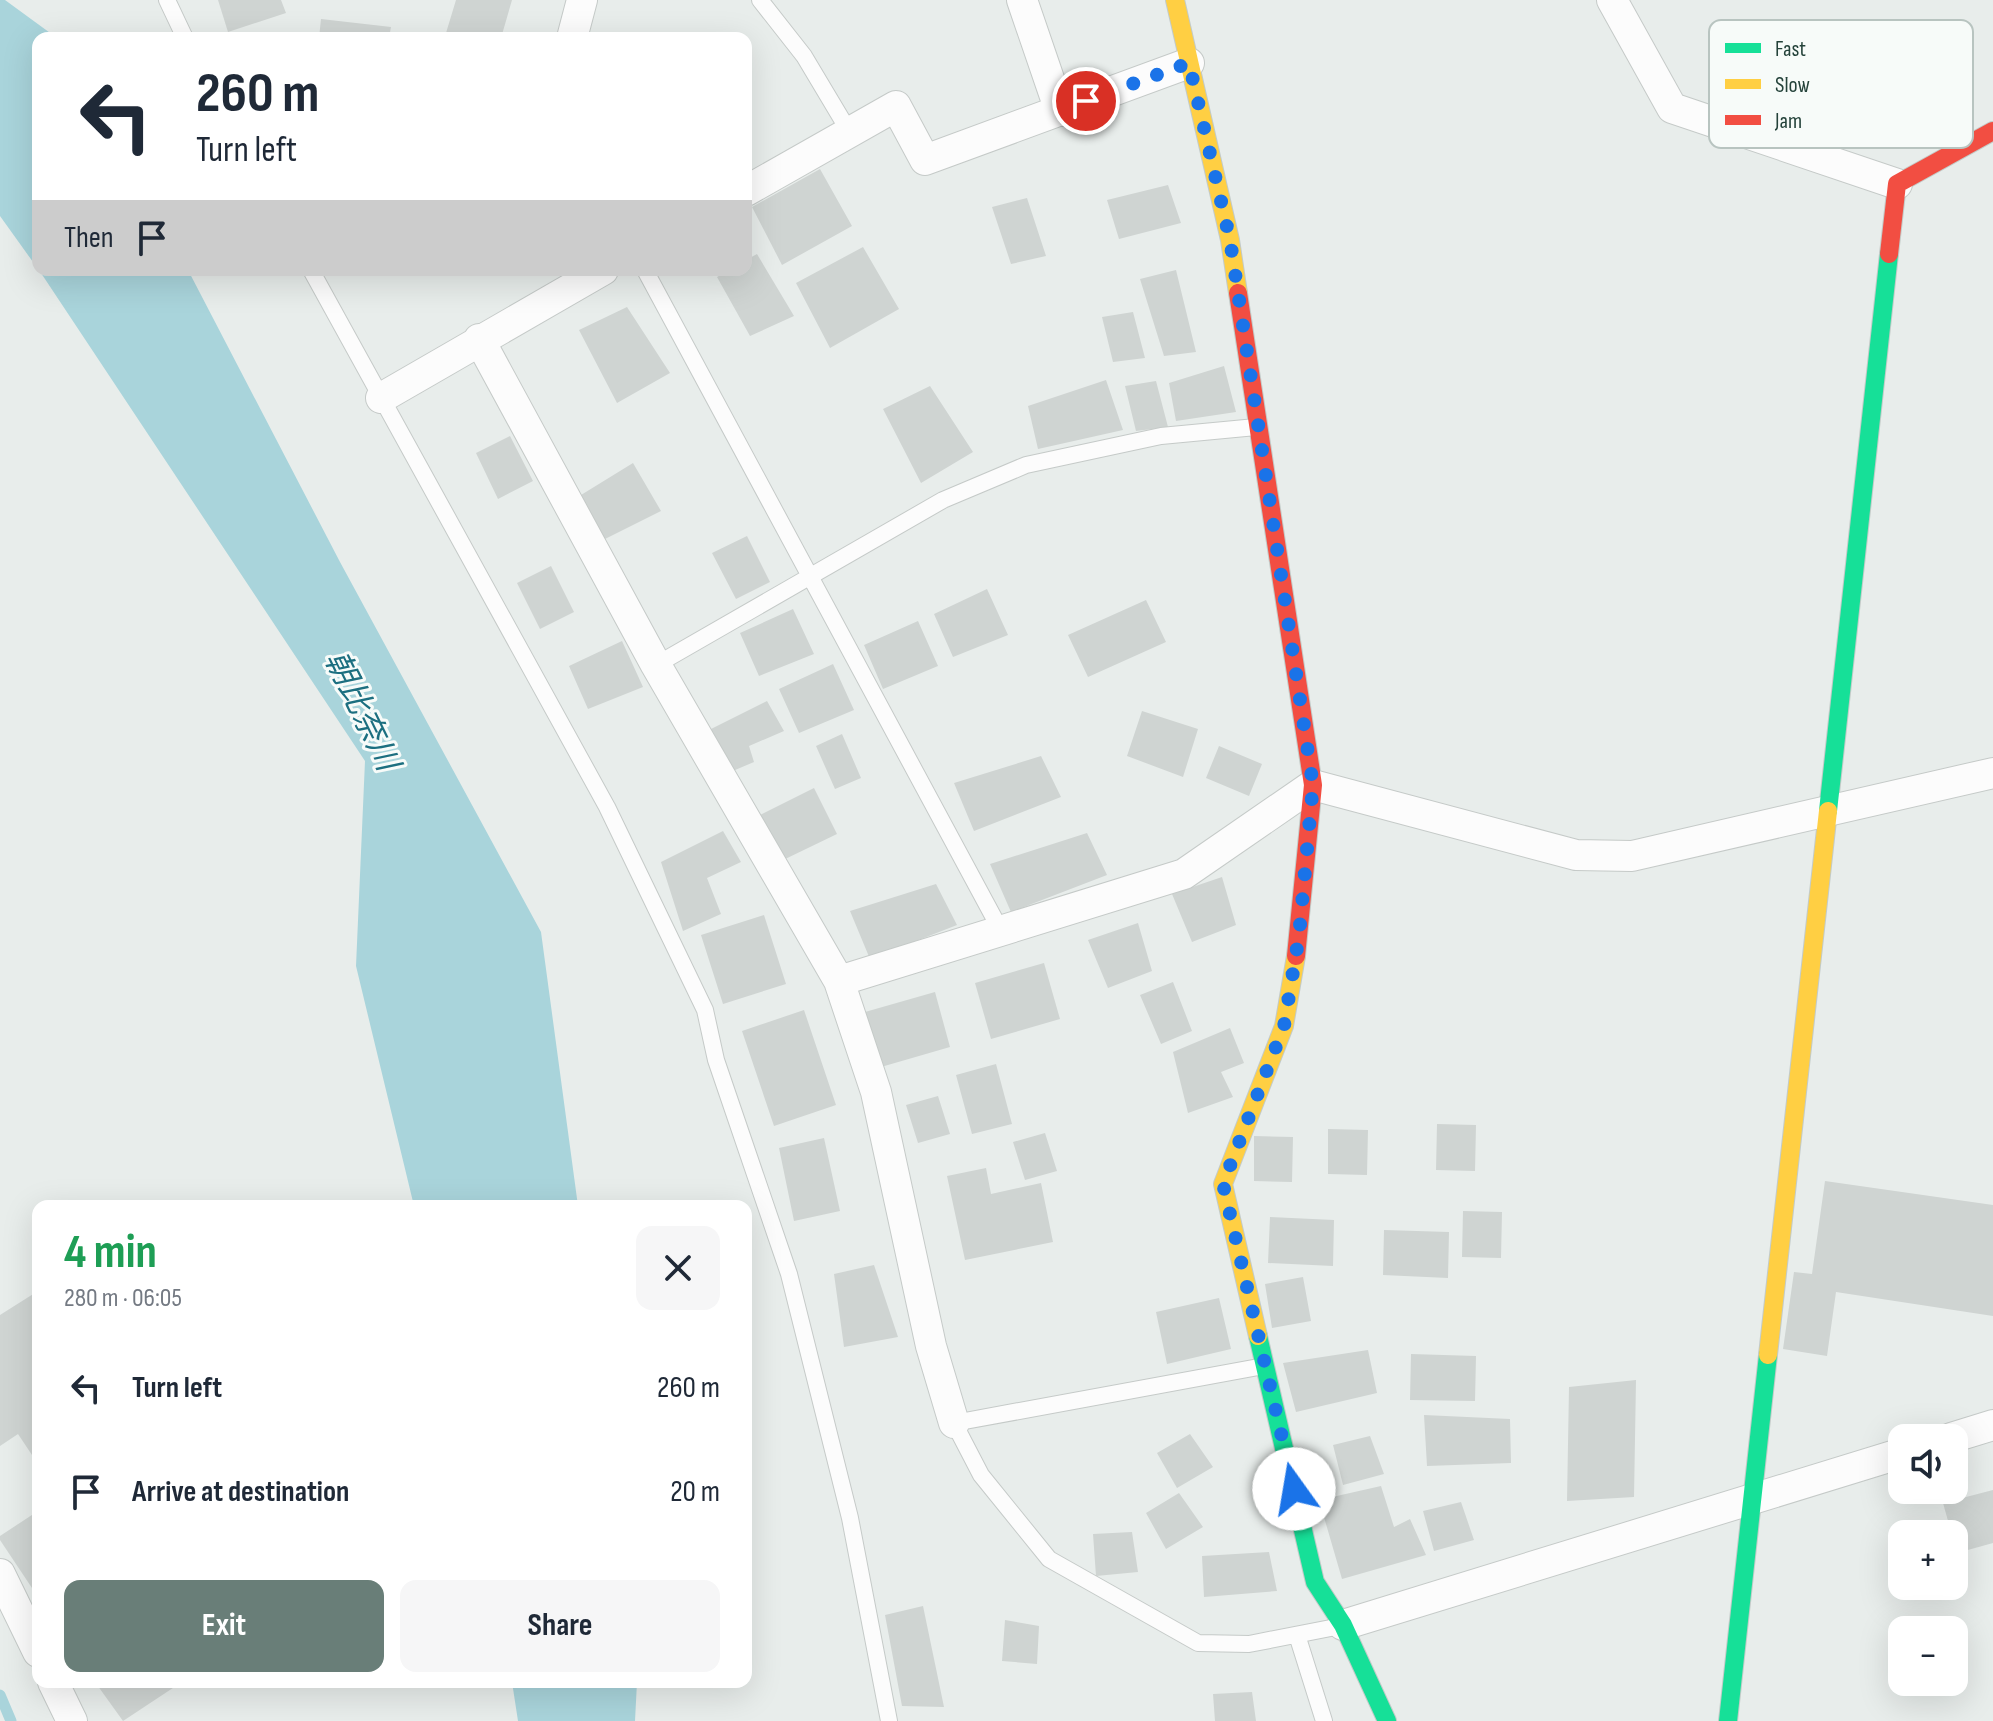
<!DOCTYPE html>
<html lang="en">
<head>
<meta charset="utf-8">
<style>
  body { margin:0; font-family:"Sofia Sans Condensed","Noto Sans JP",sans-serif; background:#f6f6f7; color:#1f2937; height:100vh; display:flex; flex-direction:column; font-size:30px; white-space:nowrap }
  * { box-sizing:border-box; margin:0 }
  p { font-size:26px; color:#747a83 }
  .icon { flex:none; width:44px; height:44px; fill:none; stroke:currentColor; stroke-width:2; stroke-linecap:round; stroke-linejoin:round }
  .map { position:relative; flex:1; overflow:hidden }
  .drawer { position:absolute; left:32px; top:1200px; width:720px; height:488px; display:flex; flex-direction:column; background:#fff; border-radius:16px; box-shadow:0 8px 32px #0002 }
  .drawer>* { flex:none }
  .guide { position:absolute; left:32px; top:32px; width:720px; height:244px; border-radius:16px; box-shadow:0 8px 32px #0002; background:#fff; color:#1f2937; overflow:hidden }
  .fabs { position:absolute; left:1888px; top:1424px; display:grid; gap:16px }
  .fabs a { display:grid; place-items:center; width:80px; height:80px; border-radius:16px; background:#fff; box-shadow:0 8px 32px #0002; font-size:40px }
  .pin { position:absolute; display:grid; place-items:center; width:68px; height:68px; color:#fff; margin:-34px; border:4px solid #fff; border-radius:50%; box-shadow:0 2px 8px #0007 }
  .me { position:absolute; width:88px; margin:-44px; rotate:347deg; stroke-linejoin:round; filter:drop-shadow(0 0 6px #0008) }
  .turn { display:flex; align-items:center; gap:28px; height:168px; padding:0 32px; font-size:36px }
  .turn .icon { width:104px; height:104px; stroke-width:2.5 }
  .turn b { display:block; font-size:56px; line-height:68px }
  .then { display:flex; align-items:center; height:76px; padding:0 32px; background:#0003; gap:16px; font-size:30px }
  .round { display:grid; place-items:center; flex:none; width:84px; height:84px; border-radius:16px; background:#f6f6f7 }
  .headline { display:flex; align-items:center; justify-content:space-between; height:136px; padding:0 32px }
  h1 { font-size:48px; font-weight:700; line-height:60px; color:#1e9e55 }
  .primary-button { display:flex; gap:16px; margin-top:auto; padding:16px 32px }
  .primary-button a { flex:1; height:92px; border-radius:16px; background:#697e78; color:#fff; font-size:32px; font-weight:700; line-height:92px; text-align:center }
  .primary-button a+a { background:#f6f6f7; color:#1f2937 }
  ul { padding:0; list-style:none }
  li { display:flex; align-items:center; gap:24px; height:104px; padding:0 32px }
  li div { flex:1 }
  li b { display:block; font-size:30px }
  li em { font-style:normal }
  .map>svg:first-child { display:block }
  .water { fill:#a9d4db }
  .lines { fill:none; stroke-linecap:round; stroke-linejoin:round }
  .stream { stroke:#a9d4db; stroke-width:11 }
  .building { fill:#cfd4d2 }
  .lane-casing { stroke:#c5cac8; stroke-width:18 }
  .street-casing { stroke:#c5cac8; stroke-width:32 }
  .fast-casing { stroke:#c3cbc8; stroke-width:20 }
  .slow-casing { stroke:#c3cbc8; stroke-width:20 }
  .jam-casing { stroke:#c3cbc8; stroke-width:20 }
  .lane { stroke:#fcfcfc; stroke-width:16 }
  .street { stroke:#fcfcfc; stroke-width:30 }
  .fast { stroke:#16e098; stroke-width:18 }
  .slow { stroke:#ffcf43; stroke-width:18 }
  .jam { stroke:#f24e42; stroke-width:18 }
  .route { stroke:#1a73e8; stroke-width:14; stroke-dasharray:0 25.2 }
  .labels { text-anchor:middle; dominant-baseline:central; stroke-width:6; stroke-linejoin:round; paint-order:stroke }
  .water-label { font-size:32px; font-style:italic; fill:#1c6f80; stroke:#f7fbf9 }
  .key { fill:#f7fbf9; stroke:#b8c4c0; stroke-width:2 }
  .key-label { font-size:22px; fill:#24423a }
</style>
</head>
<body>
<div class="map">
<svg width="1993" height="1721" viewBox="0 0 1993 1721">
  <rect width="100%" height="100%" fill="#e8edeb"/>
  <path class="water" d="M 0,0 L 5,0 L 57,38 L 38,38 L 38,269 L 0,216 Z
    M 39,270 L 188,270 L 340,562 L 541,932 L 578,1206 L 414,1206 L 356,966 L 365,761 Z
    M 512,1682 L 637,1682 L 635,1721 L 518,1721 Z"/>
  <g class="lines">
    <path class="stream" d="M 0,1695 L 11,1721"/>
  </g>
  <path class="building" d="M 218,0 L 281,0 L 286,13 L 228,32 Z
    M 456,0 L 512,0 L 501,38 L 470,38 L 446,33 Z
    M 321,19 L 391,27 L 389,38 L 319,38 Z
    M 820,169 L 852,226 L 782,265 L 752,207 Z
    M 1168,185 L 1181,223 L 1119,239 L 1107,200 Z
    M 1027,198 L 1046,256 L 1011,264 L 992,207 Z
    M 863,247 L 899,309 L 830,348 L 796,283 Z
    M 757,254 L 794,316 L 750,336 L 717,277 L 729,270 L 746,270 L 746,260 Z
    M 1176,270 L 1196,352 L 1164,356 L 1140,279 Z
    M 627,307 L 670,373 L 617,403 L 579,330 Z
    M 1133,312 L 1145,358 L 1113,362 L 1102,317 Z
    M 1224,366 L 1236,412 L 1176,421 L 1169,383 Z
    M 1106,380 L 1123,430 L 1038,449 L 1028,406 Z
    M 1156,381 L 1168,427 L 1136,431 L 1125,386 Z
    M 930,386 L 973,452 L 921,483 L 883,409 Z
    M 510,436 L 533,481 L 498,499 L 476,453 Z
    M 633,463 L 661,511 L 603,540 L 581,495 Z
    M 747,536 L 770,582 L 736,599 L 712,553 Z
    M 551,566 L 574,612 L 540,629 L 517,583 Z
    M 987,589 L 1008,635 L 953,657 L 934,614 Z
    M 1146,600 L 1166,642 L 1088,677 L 1068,635 Z
    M 793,609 L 814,654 L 759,676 L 740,633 Z
    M 918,621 L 938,666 L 883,689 L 864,645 Z
    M 622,641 L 643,687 L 588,709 L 569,666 Z
    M 833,664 L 854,710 L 799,733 L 779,689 Z
    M 767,701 L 784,731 L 749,746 L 754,762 L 728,773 L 709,730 Z
    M 1142,711 L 1198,729 L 1183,777 L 1127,756 Z
    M 842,734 L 861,778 L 835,789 L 816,746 Z
    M 1219,746 L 1262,764 L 1249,796 L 1206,778 Z
    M 1041,756 L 1061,797 L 974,831 L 954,783 Z
    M 814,788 L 837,834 L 779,862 L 756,817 Z
    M 723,831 L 741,862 L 707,878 L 721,914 L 683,931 L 661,862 Z
    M 1087,833 L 1107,875 L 1011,912 L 990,864 Z
    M 1222,877 L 1236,925 L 1192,942 L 1172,894 Z
    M 936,884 L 957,925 L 870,959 L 850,911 Z
    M 764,915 L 786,984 L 723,1004 L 701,935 Z
    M 1138,923 L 1152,971 L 1108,988 L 1088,940 Z
    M 1044,963 L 1060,1019 L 991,1039 L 975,983 Z
    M 1173,982 L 1192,1031 L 1161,1044 L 1140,995 Z
    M 935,992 L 950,1047 L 881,1067 L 865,1012 Z
    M 804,1010 L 836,1105 L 774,1126 L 742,1031 Z
    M 1230,1028 L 1244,1063 L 1221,1072 L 1233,1097 L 1188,1113 L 1173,1052 Z
    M 996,1064 L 1012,1124 L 972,1134 L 956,1075 Z
    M 938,1096 L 950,1134 L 918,1143 L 906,1105 Z
    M 1437,1124 L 1476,1125 L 1475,1171 L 1436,1170 Z
    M 1328,1129 L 1368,1130 L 1367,1175 L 1328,1174 Z
    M 1045,1133 L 1057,1171 L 1025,1180 L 1013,1142 Z
    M 1254,1136 L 1293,1137 L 1292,1182 L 1254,1181 Z
    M 824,1138 L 840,1211 L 794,1221 L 779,1148 Z
    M 986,1168 L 991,1194 L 1041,1183 L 1053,1242 L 965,1260 L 947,1176 Z
    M 1825,1181 L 1993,1205 L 1993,1316 L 1836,1292 L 1827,1356 L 1783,1349 L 1794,1272 L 1812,1274 Z
    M 1463,1211 L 1502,1212 L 1501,1258 L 1462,1257 Z
    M 1270,1217 L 1334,1220 L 1333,1266 L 1268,1263 Z
    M 1384,1230 L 1449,1232 L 1448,1278 L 1383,1275 Z
    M 874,1265 L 898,1337 L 844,1347 L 834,1274 Z
    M 1303,1277 L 1311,1321 L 1272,1328 L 1265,1284 Z
    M 38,1291 L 38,1464 L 18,1434 L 0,1446 L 0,1315 Z
    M 1219,1298 L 1231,1349 L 1167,1364 L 1156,1312 Z
    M 1368,1350 L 1377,1393 L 1296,1412 L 1283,1363 Z
    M 1411,1354 L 1476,1356 L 1475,1401 L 1410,1400 Z
    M 1636,1380 L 1634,1497 L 1567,1501 L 1569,1387 Z
    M 1424,1415 L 1510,1419 L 1511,1463 L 1427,1466 Z
    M 1190,1434 L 1213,1467 L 1177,1488 L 1157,1453 Z
    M 1370,1436 L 1384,1474 L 1343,1485 L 1333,1445 Z
    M 1381,1486 L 1394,1527 L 1410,1519 L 1426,1555 L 1342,1579 L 1319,1500 Z
    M 1993,1490 L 1993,1543 L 1957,1553 L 1943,1503 Z
    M 1179,1493 L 1203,1527 L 1166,1549 L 1146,1513 Z
    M 1461,1502 L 1474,1540 L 1434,1551 L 1423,1511 Z
    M 38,1511 L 38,1597 L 0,1540 L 0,1536 Z
    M 1132,1532 L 1138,1572 L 1096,1576 L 1093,1534 Z
    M 1269,1552 L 1277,1591 L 1204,1597 L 1202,1556 Z
    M 923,1606 L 944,1707 L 902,1706 L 885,1615 Z
    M 1005,1620 L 1039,1626 L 1037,1664 L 1002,1661 Z
    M 95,1682 L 182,1682 L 123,1721 Z
    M 1252,1692 L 1256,1721 L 1215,1721 L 1213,1694 Z"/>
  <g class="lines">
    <defs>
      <path id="lane" d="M 167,0 L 185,38
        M 760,0 L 804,56 L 850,133
        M 311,270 L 607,807 L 705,1010 L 716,1060 L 789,1274 L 850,1518 L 889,1721
        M 645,270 L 1000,929
        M 656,665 L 943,500 L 1026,465 L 1161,436 L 1256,427
        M 1264,1366 L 954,1423 L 981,1475 L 1049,1559 L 1198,1643 L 1249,1644 L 1341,1626
        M 1297,1635 L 1324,1721"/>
      <path id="street" d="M 1022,0 L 1060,111
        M 1612,0 L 1672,108 L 1897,184
        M 572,38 L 582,0
        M 746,191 L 896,106 L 925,160 L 1189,63
        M 479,339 L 656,665 L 839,981 L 876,1092 L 931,1346 L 954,1423
        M 381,398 L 603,270
        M 839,981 L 1184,874 L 1313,785 L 1576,855 L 1632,856 L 1993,773
        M 1951,1438 L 1993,1425
        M 0,1574 L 38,1652
        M 1343,1625 L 1902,1453
        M 53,1682 L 72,1721"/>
      <path id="fast" d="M 1828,811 L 1889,254
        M 1258,1336 L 1315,1582 L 1343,1625 L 1387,1721
        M 1728,1721 L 1768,1355"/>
      <path id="slow" d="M 1175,0 L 1230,240 L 1238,293
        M 1258,1336 L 1223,1184 L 1284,1026 L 1296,956
        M 1768,1355 L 1828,811"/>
      <path id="jam" d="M 1889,254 L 1897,184 L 1993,131
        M 1238,293 L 1313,785 L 1296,956"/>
    </defs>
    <use href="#lane" class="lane-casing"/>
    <use href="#street" class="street-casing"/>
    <use href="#fast" class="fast-casing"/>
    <use href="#slow" class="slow-casing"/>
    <use href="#jam" class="jam-casing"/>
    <use href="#lane" class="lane"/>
    <use href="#street" class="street"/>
    <use href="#fast" class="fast"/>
    <use href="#slow" class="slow"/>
    <use href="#jam" class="jam"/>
  </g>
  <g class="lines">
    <path class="route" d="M 1086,101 L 1189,63 L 1230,240 L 1313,785 L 1299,936 L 1284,1026 L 1223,1184 L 1294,1489"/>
  </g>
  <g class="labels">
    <g class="water-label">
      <text transform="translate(361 711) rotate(64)">朝比奈川</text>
    </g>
  </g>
  <rect x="1709" y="20" width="264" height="128" rx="12" class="key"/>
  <rect x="1725" y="43" width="36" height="10" fill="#16e098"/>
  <rect x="1725" y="79" width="36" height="10" fill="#ffcf43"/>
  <rect x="1725" y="115" width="36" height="10" fill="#f24e42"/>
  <g class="key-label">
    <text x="1775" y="56">Fast</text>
    <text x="1775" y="92">Slow</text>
    <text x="1775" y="128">Jam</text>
  </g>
</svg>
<div class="fabs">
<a><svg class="icon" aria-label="sound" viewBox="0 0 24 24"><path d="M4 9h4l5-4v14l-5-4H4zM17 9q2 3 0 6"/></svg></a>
<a>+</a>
<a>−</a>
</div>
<div class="pin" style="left:1086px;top:101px;background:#d93025"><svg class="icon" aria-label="arrive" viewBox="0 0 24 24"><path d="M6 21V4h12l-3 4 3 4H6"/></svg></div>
<svg class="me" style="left:1294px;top:1489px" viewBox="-20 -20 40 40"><circle r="19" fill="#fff"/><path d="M0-13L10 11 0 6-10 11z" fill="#1a73e8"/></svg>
<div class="guide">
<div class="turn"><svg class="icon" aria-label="left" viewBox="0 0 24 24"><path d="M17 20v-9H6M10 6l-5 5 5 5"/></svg><div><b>260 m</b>Turn left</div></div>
<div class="then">Then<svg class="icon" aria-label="arrive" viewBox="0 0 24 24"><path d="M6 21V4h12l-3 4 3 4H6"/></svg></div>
</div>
<section class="drawer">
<div class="headline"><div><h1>4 min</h1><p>280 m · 06:05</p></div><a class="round"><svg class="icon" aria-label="close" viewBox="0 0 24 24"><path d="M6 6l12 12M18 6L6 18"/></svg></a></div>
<ul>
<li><svg class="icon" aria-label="left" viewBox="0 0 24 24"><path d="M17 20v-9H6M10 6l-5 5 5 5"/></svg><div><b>Turn left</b></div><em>260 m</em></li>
<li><svg class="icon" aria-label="arrive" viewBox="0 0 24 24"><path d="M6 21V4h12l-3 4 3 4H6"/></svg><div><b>Arrive at destination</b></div><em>20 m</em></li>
</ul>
<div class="primary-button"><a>Exit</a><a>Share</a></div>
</section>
</div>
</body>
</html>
